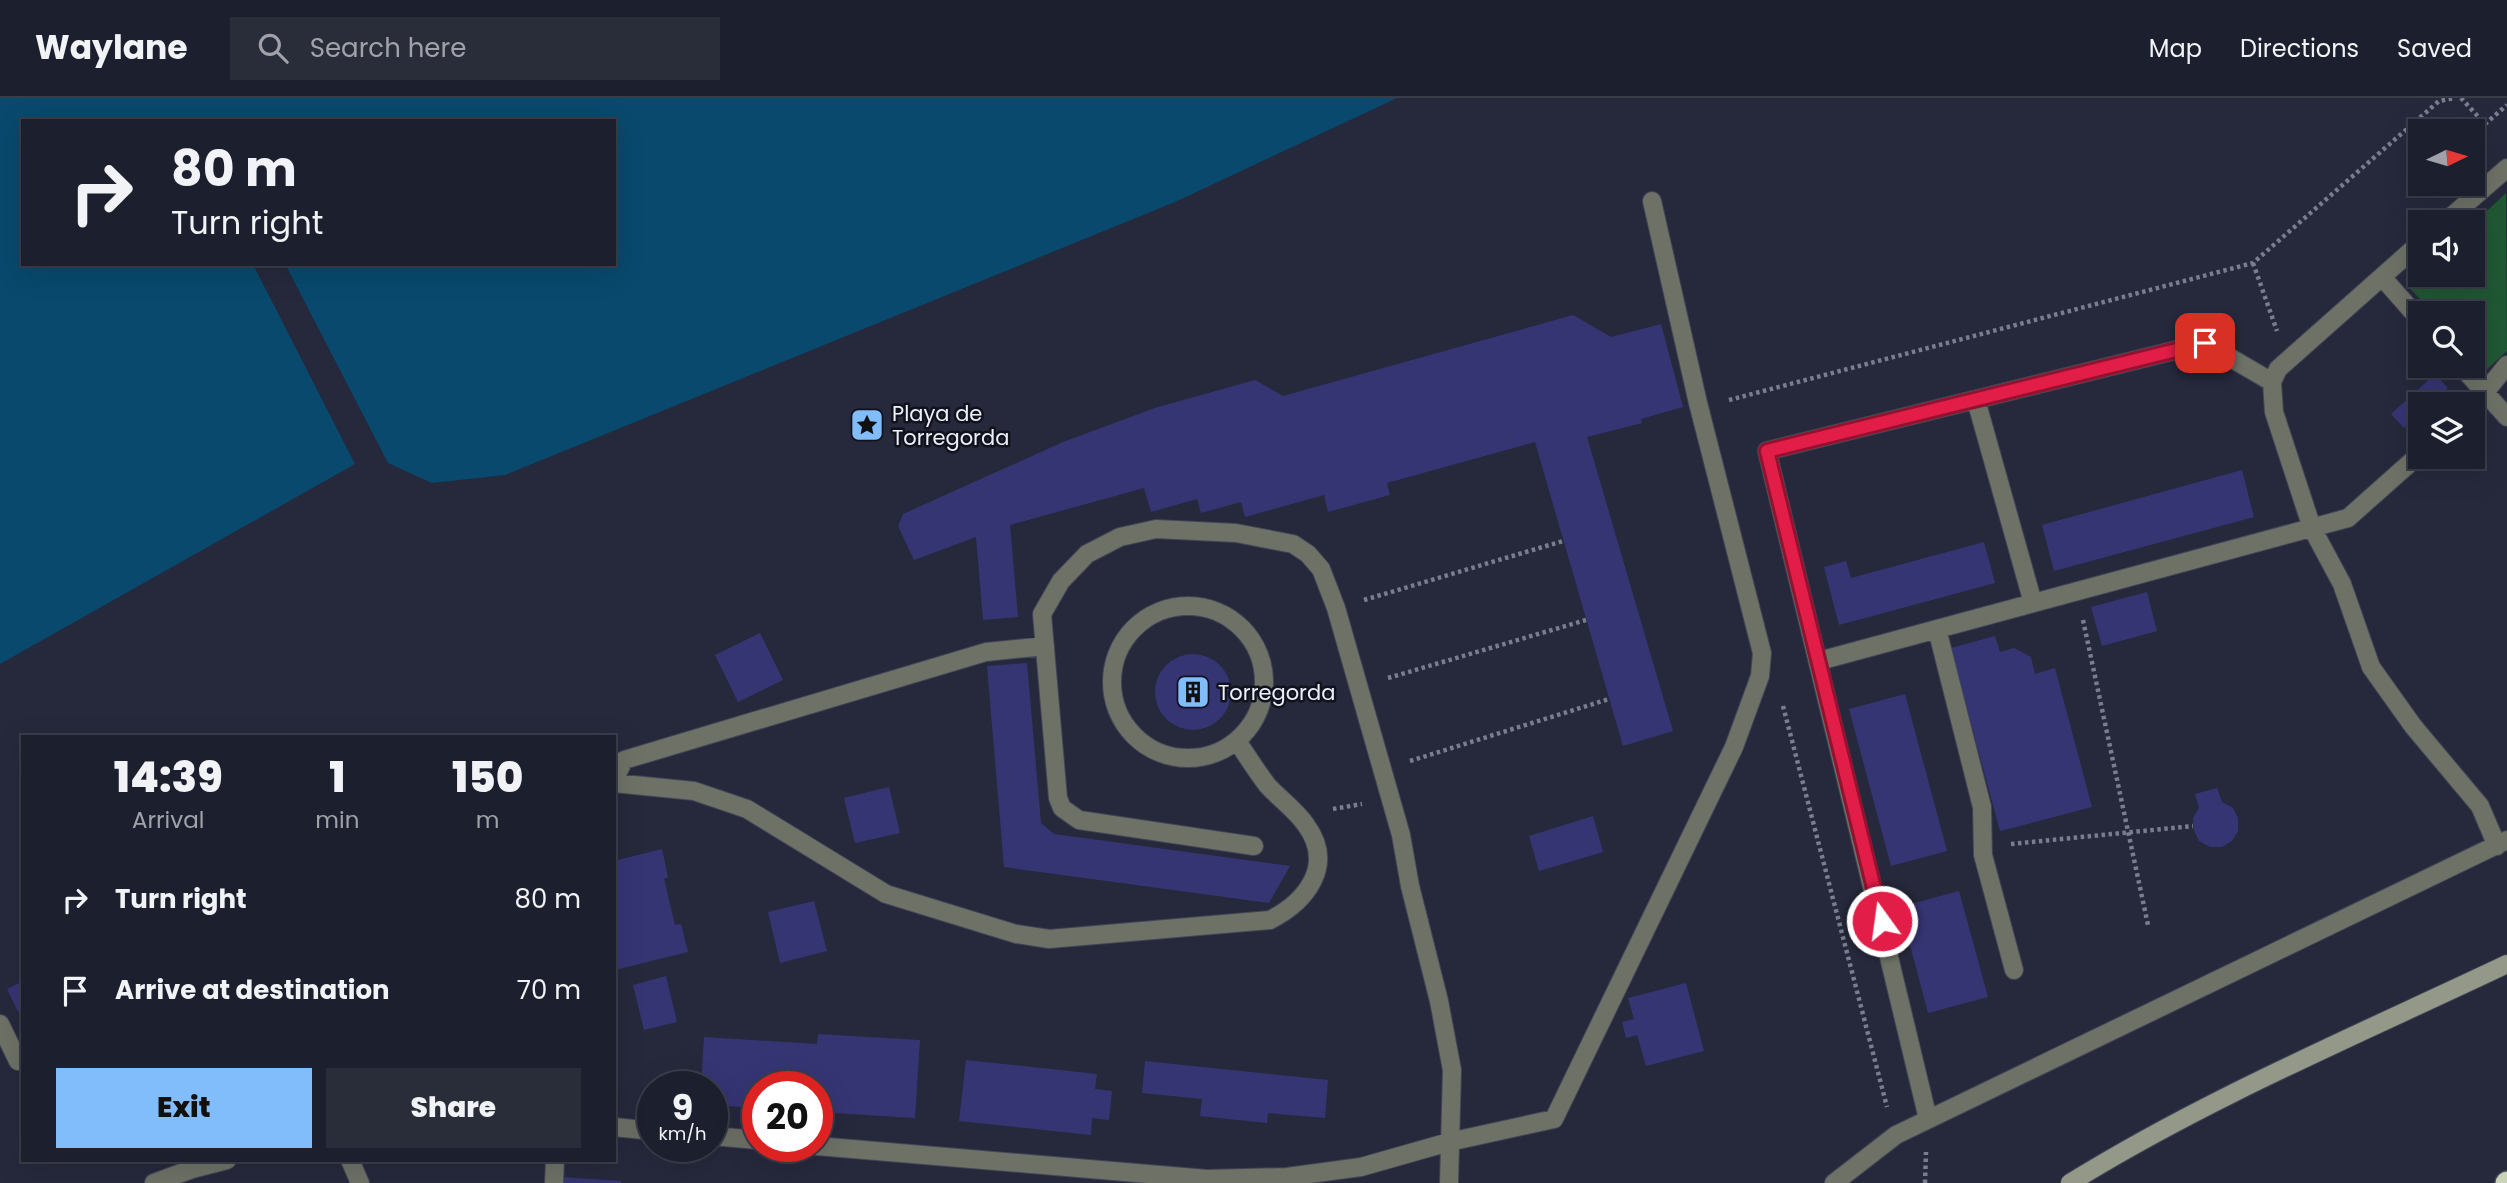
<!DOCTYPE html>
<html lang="en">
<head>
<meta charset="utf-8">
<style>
  body { margin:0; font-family:Poppins,sans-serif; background:#292c39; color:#f1f3f6; height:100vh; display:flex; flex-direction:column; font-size:26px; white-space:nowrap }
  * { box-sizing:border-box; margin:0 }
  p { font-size:23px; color:#a0a2aa }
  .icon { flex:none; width:38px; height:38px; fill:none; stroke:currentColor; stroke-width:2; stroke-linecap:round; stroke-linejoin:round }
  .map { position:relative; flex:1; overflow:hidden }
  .side { position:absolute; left:21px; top:637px; width:595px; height:427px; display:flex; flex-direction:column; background:#1c1f2d; border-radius:0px; box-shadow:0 7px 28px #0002,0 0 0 2px #3a3d49 }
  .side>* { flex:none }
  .guide { position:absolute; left:21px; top:21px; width:595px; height:147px; border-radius:0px; box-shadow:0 7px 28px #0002,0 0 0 2px #3a3d49; background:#1c1f2d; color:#f1f3f6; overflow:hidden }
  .needle { width:46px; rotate:85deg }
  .fabs { position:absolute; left:2408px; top:21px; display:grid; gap:14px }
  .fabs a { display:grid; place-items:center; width:77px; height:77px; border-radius:0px; background:#1c1f2d; box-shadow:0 7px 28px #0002,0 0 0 2px #3a3d49; font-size:35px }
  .speed { position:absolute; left:637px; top:973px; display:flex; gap:14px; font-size:35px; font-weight:700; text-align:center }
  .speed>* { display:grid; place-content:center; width:91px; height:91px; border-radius:50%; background:#1c1f2d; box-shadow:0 7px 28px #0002,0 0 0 2px #3a3d49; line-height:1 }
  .speed small { font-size:18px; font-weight:400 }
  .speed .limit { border:10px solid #d22; background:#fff; color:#111 }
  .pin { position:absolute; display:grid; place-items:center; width:60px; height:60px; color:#fff; margin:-30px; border-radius:14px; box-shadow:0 4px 10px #0006 }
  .me { position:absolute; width:77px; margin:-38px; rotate:346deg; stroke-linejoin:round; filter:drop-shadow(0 0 5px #0008) }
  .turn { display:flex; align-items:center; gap:24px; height:147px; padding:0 35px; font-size:32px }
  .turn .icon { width:91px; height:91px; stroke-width:2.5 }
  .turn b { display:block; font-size:49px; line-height:60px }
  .eta { display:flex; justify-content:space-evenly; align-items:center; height:119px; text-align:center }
  .eta b { font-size:42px; font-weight:800; line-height:49px }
  .action { display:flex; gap:14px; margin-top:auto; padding:14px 35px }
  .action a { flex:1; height:80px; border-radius:0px; background:#80bdfa; color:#111; font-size:28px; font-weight:800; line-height:80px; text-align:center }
  .action a+a { background:#292c39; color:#f1f3f6 }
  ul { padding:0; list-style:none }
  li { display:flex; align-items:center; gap:21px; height:91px; padding:0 35px }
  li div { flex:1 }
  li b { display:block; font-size:26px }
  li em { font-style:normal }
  header { display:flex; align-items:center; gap:42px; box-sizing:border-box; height:98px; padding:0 35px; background:#1c1f2d; border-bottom:2px solid #3a3d49 }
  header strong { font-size:33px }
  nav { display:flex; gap:38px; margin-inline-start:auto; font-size:24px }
  .search { width:490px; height:63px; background:#292c39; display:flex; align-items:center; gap:18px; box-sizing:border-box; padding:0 24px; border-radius:0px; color:#a0a2aa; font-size:26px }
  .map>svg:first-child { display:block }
  .green { fill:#205834 }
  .water { fill:#08496d }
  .pier { fill:#26293c }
  .building { fill:#363574 }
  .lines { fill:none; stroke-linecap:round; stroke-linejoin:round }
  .lane-casing { stroke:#424557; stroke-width:20 }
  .secondary-casing { stroke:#424557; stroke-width:20 }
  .highway-casing { stroke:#424557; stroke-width:24 }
  .path { stroke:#7a7d8e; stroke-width:4.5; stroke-dasharray:3.5 3.5; stroke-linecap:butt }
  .lane { stroke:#6d7166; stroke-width:18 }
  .secondary { stroke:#939888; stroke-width:18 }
  .highway { stroke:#cad2b9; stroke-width:21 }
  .route-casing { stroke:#92132f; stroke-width:18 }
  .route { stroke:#e11d48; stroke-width:12 }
  .labels { text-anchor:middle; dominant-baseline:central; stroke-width:5; stroke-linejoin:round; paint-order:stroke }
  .poi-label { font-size:21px; fill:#eceffc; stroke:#11121b; text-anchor:start }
</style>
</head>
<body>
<header>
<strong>Waylane</strong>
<div class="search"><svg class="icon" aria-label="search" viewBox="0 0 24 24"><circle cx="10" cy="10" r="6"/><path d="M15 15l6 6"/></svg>Search here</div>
<nav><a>Map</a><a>Directions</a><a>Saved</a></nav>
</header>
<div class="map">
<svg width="2507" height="1085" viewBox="0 0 2507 1085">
  <rect width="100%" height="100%" fill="#26293c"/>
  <path class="green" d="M 2506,95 L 2507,253 L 2485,273 L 2473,259 L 2473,215 L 2433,215 L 2406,186 L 2420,174 L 2420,177 L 2473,177 L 2473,126 Z"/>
  <path class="water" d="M 0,0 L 1397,0 L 1175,104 L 505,377 L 432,385 L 388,365 L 285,166 L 614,166 L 614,23 L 23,23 L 23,166 L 253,166 L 355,366 L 0,566 Z"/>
  <path class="pier" d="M 253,166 L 257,166 L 358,365 L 357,369 Z
    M 281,166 L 285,166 L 390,370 L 385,366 Z"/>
  <path class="building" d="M 1573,217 L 1611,239 L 1661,226 L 1683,309 L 1641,321 L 1642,325 L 1587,339 L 1673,633 L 1623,648 L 1535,344 L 1387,385 L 1390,397 L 1328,414 L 1324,397 L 1245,419 L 1241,404 L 1201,415 L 1197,401 L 1151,414 L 1144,390 L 1010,427 L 1018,519 L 983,522 L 976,439 L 914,462 L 898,428 L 903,416 L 1063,344 L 1155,310 L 1255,282 L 1283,298 Z
    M 2435,276 L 2448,290 L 2430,306 L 2420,306 L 2420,315 L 2404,330 L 2391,316 Z
    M 2242,372 L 2254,419 L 2054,473 L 2042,427 Z
    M 1984,444 L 1995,485 L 1839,527 L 1824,469 L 1846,463 L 1851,480 Z
    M 2147,494 L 2157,533 L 2102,548 L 2091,509 Z
    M 760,535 L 783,582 L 738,604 L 715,557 Z
    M 1995,538 L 2000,554 L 2014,550 L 2031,559 L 2035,576 L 2055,570 L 2092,709 L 2000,733 L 1951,550 Z
    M1155 594a38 38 0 1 1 76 0a38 38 0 1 1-76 0Z
    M 1027,565 L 1041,725 L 1054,736 L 1290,768 L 1269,805 L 1004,769 L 987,568 Z
    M 1905,596 L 1947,753 L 1891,768 L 1849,611 Z
    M 889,689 L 900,735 L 855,745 L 844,700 Z
    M 2217,690 L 2222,704 L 2233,710 L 2238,720 L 2238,733 L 2232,743 L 2222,749 L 2210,749 L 2199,743 L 2194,732 L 2193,720 L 2199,710 L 2195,696 Z
    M 1593,718 L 1603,754 L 1539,773 L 1529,738 Z
    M 662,751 L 668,779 L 664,781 L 675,827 L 681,826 L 688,854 L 615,872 L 614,763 Z
    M 1959,793 L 1988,899 L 1928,915 L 1900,809 Z
    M 814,803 L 827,853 L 780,865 L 768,814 Z
    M 666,878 L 677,924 L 644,932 L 633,887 Z
    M 23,883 L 23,924 L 7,891 Z
    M 1686,885 L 1704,953 L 1646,968 L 1637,937 L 1626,940 L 1622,924 L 1634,921 L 1628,900 Z
    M 818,936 L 920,942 L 915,1020 L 817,1014 L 817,989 L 758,989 L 758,1010 L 712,1007 L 712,989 L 701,989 L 704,939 L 817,946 Z
    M 966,962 L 1097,976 L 1095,991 L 1112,993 L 1109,1022 L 1092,1020 L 1091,1037 L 959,1023 Z
    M 1145,963 L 1328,982 L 1325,1020 L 1268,1015 L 1267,1025 L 1200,1018 L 1202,1001 L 1142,995 Z
    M 561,1079 L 621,1083 L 621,1085 L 561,1085 Z"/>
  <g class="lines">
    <defs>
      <path id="lane" d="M 2445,124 L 2507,70
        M 2420,145 L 2278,271 L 2272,284 L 2274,314 L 2312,430 L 2342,486 L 2371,569 L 2413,628 L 2480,708 L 2497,748
        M 2382,179 L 2420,222
        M 2461,268 L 2507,319
        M 1976,302 L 2033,505
        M 2473,309 L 2507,267
        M1112 584a76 76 0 1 1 152 0a76 76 0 1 1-152 0Z
        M 1937,531 L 1982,709 L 1983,757 L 2014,872
        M 1819,563 L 2348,420 L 2420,356
        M 614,682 L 624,662 L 986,554 L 1045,548
        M 614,685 L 694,693 L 747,711 L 886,796 L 1016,836 L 1049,841 L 1270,822 C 1307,803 1335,767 1306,727 C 1296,712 1280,701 1268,688 C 1257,674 1247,658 1237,643
        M 1254,748 L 1079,722 L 1062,710 L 1058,700 L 1042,516 L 1061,483 L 1087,456 L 1120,439 L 1156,431 L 1236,435 L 1293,446 L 1308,456 L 1321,471 L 1336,510 L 1401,737 L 1410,788 L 1439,903 L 1452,972 L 1449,1085
        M 0,926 L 18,963 L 23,961
        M 1928,1021 L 1767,353 L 2205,245 L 2272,284
        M 614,1029 L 653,1033
        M 712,1038 L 758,1042
        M 817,1048 L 1207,1081 L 1287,1079 L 1361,1069 L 1449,1044 L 1554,1021 L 1734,649 L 1760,578 L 1762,555 L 1698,305 L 1652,103
        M 189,1062 L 192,1071 L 227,1062
        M 350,1062 L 360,1085
        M 154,1085 L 192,1071
        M 554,1085 L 555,1062
        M 1834,1085 L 1896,1037 L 2507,742"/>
      <path id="secondary" d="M 2070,1085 C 2207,1000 2362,935 2507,866"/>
      <path id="highway" d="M 2506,1085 L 2507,1084"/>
    </defs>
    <use href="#lane" class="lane-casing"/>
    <use href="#secondary" class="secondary-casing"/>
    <use href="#highway" class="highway-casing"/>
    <path class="path" d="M 2461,0 L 2485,26 L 2507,7
      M 2253,165 L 2277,233
      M 1729,302 L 2253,165 L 2439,3 L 2455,0
      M 1364,502 L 1563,443
      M 2083,522 L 2148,827
      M 1388,580 L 1586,522
      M 1783,608 L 1887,1009
      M 1410,663 L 1609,601
      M 1333,711 L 1362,706
      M 2011,746 L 2193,728
      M 1925,1085 L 1926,1054"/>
    <use href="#lane" class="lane"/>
    <use href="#secondary" class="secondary"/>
    <use href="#highway" class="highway"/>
  </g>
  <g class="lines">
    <defs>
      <path id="route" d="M 1882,823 L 1767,353 L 2205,245"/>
    </defs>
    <use href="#route" class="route-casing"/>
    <use href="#route" class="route"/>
  </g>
  <defs>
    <symbol id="sight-square" viewBox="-11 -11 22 22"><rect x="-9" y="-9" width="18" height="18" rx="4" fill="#80bdfa" stroke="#11121b"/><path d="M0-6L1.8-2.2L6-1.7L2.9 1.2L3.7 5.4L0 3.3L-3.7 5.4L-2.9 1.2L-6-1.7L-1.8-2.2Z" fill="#111"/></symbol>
    <symbol id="building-square" viewBox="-11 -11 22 22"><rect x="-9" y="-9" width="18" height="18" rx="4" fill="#80bdfa" stroke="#11121b"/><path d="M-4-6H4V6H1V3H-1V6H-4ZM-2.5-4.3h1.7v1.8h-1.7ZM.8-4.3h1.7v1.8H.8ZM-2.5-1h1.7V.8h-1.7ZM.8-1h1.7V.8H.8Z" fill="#111"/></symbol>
  </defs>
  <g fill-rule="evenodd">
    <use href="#sight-square" x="848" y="308" width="38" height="38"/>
    <use href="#building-square" x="1174" y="575" width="38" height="38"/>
  </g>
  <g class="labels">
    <g class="poi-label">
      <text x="892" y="315">Playa de<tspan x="892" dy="24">Torregorda</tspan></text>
      <text x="1218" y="594">Torregorda</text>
    </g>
  </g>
</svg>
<div class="fabs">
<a><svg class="needle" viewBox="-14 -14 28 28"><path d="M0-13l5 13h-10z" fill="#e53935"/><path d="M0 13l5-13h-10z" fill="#a0a2aa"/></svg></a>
<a><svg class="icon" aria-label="sound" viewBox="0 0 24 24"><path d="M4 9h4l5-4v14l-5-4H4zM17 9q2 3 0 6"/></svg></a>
<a><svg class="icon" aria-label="search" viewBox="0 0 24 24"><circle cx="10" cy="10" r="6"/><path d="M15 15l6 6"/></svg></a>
<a><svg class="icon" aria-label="layers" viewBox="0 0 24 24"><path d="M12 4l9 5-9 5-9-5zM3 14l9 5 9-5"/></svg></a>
</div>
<div class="speed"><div>9<small>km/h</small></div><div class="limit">20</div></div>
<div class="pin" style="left:2205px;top:245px;background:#d93025"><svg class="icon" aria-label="arrive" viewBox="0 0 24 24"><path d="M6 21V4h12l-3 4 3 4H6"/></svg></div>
<svg class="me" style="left:1882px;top:823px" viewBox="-20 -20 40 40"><circle r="17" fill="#e11d48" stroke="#fff" stroke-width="3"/><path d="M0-11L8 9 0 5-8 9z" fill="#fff"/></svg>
<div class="guide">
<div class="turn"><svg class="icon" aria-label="right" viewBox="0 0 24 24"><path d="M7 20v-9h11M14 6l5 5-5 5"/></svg><div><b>80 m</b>Turn right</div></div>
</div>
<section class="side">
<div class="eta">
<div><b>14:39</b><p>Arrival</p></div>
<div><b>1</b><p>min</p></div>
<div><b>150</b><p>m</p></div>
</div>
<ul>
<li><svg class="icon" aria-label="right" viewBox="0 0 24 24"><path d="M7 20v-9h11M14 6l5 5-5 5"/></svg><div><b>Turn right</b></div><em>80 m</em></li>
<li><svg class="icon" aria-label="arrive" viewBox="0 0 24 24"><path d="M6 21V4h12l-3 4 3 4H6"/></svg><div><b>Arrive at destination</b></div><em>70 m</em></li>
</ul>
<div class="action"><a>Exit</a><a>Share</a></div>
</section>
</div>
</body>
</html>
